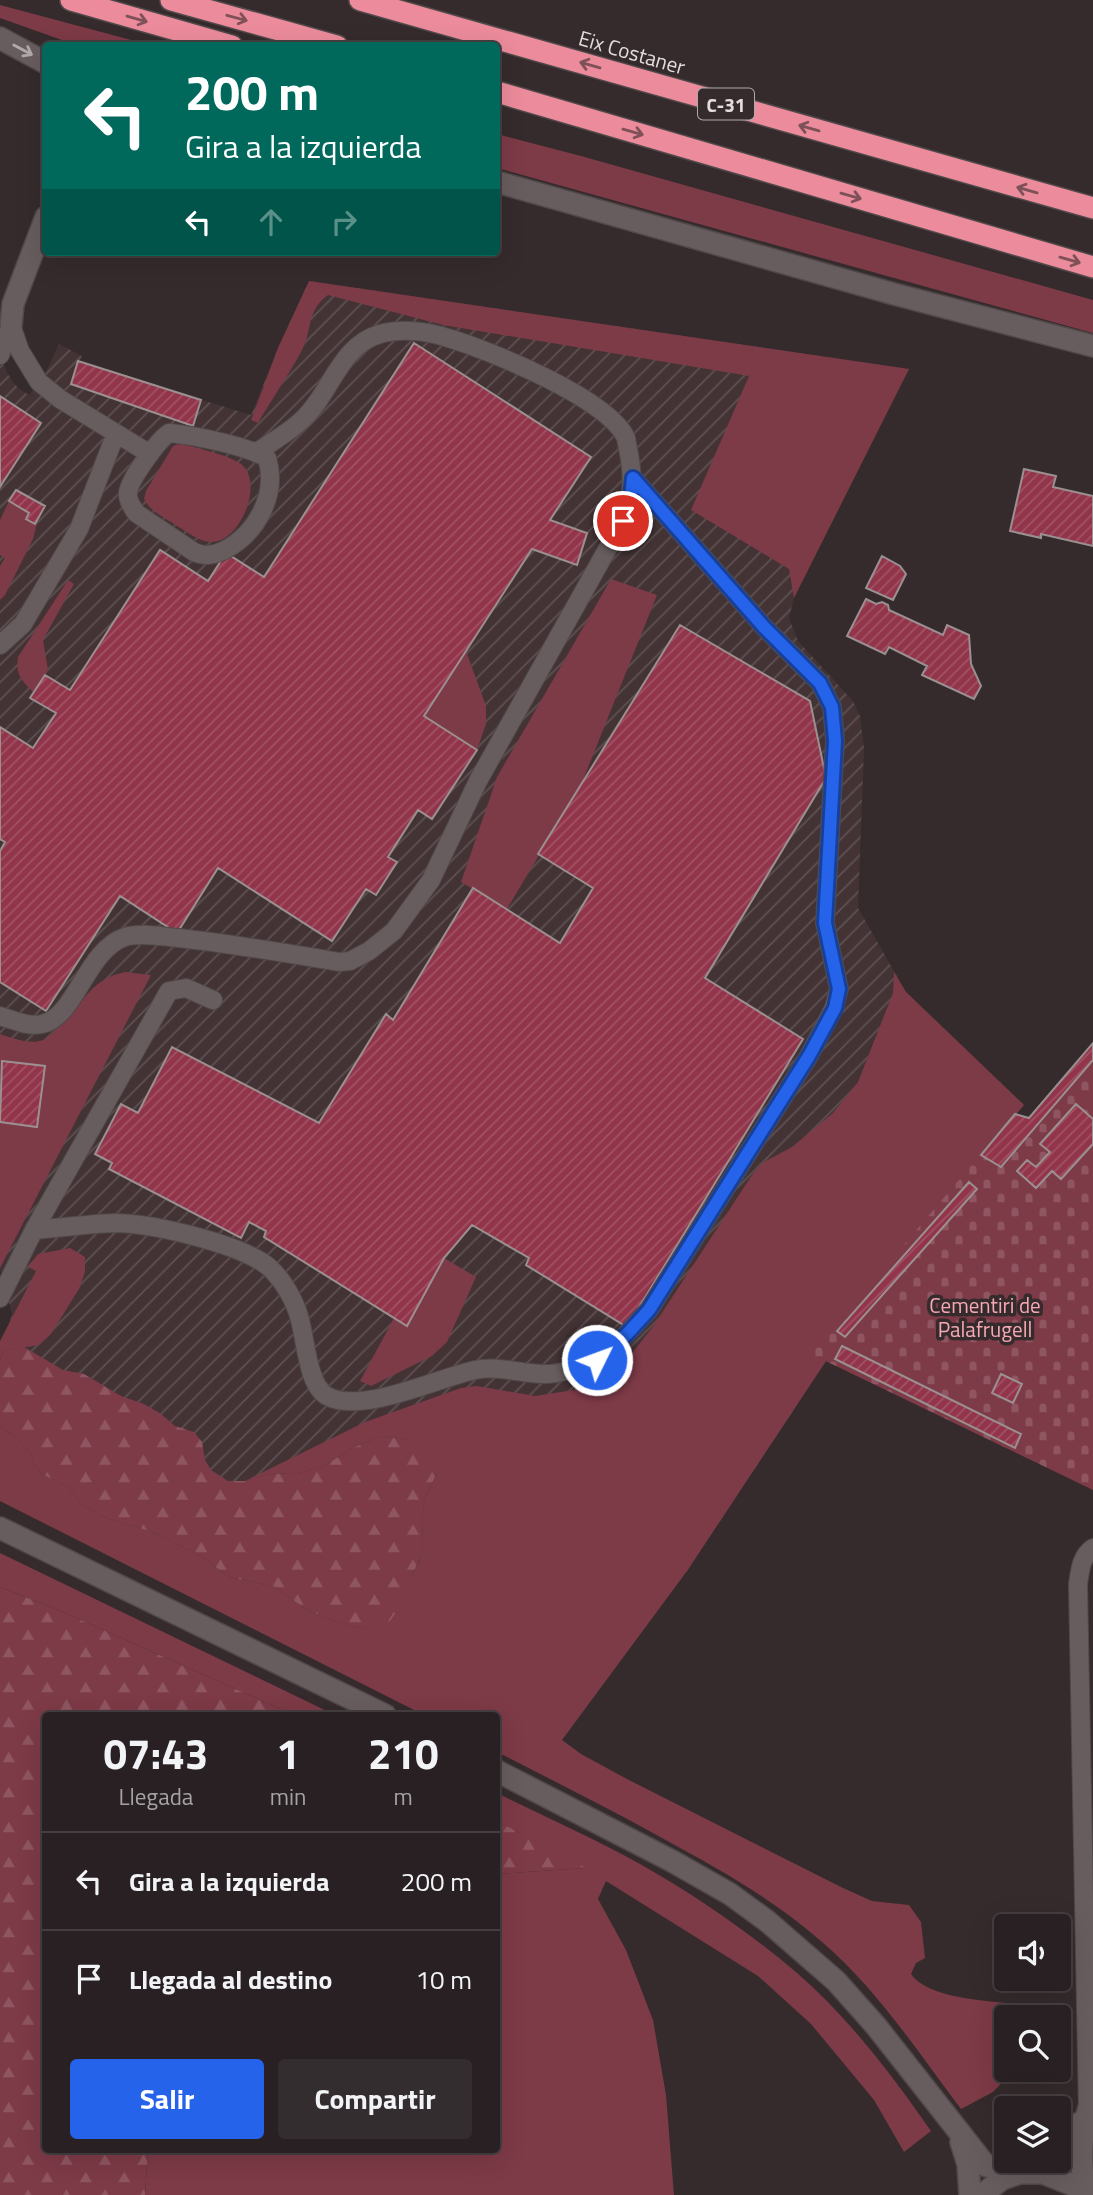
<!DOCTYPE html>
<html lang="es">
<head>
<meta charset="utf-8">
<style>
  body { margin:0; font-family:"Titillium Web",sans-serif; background:#342d2f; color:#f1f3f6; height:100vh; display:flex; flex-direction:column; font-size:26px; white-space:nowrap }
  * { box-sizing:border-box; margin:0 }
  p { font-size:23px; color:#a5a3a5 }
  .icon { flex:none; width:38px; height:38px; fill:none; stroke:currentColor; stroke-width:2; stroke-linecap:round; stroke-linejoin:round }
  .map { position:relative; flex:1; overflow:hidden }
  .drawer { position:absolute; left:42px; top:1712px; width:458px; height:441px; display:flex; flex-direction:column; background:#282022; border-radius:7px; box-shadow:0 7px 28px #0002,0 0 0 2px #443e40 }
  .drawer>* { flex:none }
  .guide { position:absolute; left:42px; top:42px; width:458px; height:214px; border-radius:7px; box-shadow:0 7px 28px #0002,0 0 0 2px #443e40; background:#00695c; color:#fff; overflow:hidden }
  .controls { position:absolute; left:994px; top:1914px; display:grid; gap:14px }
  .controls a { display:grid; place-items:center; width:77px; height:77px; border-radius:7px; background:#282022; box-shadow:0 7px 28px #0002,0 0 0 2px #443e40; font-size:35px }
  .pin { position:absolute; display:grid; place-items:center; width:60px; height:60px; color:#fff; margin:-30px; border:4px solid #fff; border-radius:50%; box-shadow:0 2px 7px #0007 }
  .me { position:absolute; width:77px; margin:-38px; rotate:48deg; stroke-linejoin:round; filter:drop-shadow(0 0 5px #0008) }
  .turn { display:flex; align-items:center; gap:24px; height:147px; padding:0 28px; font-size:32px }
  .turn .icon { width:91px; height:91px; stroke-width:2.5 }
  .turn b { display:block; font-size:49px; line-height:60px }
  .lanes { display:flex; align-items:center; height:66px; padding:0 28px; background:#0003; justify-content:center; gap:35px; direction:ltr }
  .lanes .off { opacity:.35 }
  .eta { display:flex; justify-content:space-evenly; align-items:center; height:119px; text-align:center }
  .eta b { font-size:42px; font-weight:700; line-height:49px }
  .button { display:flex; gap:14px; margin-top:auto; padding:14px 28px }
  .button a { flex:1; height:80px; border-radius:7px; background:#2563eb; color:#fff; font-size:28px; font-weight:700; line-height:80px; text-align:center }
  .button a+a { background:#342d2f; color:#f1f3f6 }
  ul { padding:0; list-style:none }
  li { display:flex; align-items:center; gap:21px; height:98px; padding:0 28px; border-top:2px solid #443e40 }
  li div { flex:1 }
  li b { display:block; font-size:26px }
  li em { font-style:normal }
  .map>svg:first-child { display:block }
  .industrial { fill:url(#industrial-furrows) }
  .grass { fill:#7d3a47 }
  .forest { fill:url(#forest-firs) }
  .cemetery { fill:url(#cemetery-stones) }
  .building { fill:url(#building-hatch); stroke:#9b9091; stroke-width:2 }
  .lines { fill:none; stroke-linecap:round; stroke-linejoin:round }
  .lane-casing { stroke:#504849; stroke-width:20 }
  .street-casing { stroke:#504849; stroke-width:24 }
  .highway-casing { stroke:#504849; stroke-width:24 }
  .lane { stroke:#685d5e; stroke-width:18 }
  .street { stroke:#685d5e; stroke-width:21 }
  .highway { stroke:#eb8b9b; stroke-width:21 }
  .oneway { stroke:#7e5159 }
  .oneway2 { stroke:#b2aaaa }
  .route-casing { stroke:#184099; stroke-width:18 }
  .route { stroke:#2563eb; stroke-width:12 }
  .labels { text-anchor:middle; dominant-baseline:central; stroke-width:7; stroke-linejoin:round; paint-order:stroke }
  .shield { fill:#352b2d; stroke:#afa8a8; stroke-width:2 }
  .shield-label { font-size:19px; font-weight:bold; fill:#e3dddd }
  .street-label { font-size:21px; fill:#e3dddd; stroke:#352b2d }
  .park-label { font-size:21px; fill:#f6a8b3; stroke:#352b2d }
</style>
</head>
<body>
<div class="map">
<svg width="1093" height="2195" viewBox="0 0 1093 2195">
  <defs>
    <pattern id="industrial-furrows" width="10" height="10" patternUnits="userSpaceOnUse" patternTransform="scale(1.75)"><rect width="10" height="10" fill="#433335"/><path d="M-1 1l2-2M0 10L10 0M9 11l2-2" fill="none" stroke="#5e5052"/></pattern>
    <pattern id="forest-firs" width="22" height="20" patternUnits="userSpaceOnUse" patternTransform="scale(1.75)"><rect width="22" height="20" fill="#7d3a47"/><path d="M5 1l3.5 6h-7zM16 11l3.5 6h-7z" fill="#8f5661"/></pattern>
    <pattern id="cemetery-stones" width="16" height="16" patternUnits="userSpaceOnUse" patternTransform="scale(1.75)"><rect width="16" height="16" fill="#7d3a47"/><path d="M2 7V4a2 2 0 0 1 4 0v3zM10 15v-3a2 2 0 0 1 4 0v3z" fill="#8f5661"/></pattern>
    <pattern id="building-hatch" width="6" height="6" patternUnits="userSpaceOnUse" patternTransform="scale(1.75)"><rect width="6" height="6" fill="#92354a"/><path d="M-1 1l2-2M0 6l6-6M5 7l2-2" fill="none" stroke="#a15264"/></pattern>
  </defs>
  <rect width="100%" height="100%" fill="#352b2d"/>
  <path class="industrial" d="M 309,281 L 909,369 L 806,571 L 794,598 L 789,618 L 798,641 L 853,701 L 860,716 L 864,748 L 858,908 L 906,992 L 1024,1105 L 812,1354 L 826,1361 L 687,1571 L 497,1715 L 0,1470 L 0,1361 L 12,1313 L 0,1269 L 0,355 L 7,373 L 18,388 L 29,395 L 44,376 L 59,344 L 82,356 L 79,362 L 251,415 L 278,348 Z"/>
  <path class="grass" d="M 0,5 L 150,45 L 76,45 L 0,18 Z
    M 497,134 L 581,156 L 1093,300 L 1093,333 L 497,168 Z
    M 309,281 L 909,369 L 794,598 L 789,569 L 691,510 L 749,376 L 443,325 L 328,295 C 306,311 313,330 301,352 C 288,376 272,399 258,423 L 251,420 L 278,348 Z
    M 181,443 C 199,449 221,453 238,462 C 267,478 241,543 211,542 C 199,542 188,532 177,526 C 166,518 150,512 144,499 L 146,491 L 173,446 Z
    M 9,501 L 29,513 L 26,519 L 34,523 L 39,516 L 33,539 L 5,595 L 0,600 L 0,566 L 5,558 L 0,555 L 0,520 Z
    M 611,579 L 657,595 L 581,785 L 507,909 L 461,882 L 497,777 Z
    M 68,580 L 74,584 L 43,640 L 48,670 L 34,693 C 22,681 15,675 18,657 Z
    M 466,651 L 486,706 L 486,724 L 477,750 L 424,716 Z
    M 125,972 L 151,975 L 0,1268 L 0,1034 C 12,1038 30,1045 43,1040 C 47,1039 52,1033 56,1030 C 83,1007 87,980 125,972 Z
    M 894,972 L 906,992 L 1024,1105 L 812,1354 L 826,1361 L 687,1571 L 562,1740 L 581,1754 L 627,1779 L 843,1888 L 872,1901 L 909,1905 L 921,1922 L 925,1958 L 916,1963 L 911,1974 C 931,2002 1002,2001 1037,2006 L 1046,2011 L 1047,2018 L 1006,2018 L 1006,2070 L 1014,2070 L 993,2092 L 961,2109 C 918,2052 877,1989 822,1942 C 773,1899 719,1869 662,1838 C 608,1808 552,1780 497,1752 L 497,1715 L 424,1715 L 0,1501 L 0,1426 L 18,1439 L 31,1454 L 34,1464 L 42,1474 L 68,1487 L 81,1504 L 104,1517 L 155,1533 L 198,1554 L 229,1577 L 275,1587 L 307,1610 L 345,1625 L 366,1629 L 411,1577 L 423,1554 L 422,1517 L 425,1498 L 437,1473 L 411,1440 L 381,1436 L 353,1448 L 322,1467 L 298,1473 L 268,1474 L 245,1481 L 365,1422 L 461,1388 L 477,1386 L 535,1396 L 580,1389 L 607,1375 L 628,1358 L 652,1328 L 752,1175 L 762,1163 L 792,1147 L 833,1113 L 858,1082 L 893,993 Z
    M 70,1248 L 85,1257 L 85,1272 L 79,1289 L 51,1334 L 39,1345 L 3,1351 L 0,1361 L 0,1341 L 36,1271 L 28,1267 L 38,1254 Z
    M 444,1258 L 476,1277 L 447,1342 L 432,1356 L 371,1386 L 360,1381 L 394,1318 L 407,1326 Z
    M 0,1553 L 335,1715 L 294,1715 L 61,1611 L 0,1587 Z
    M 497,1793 C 545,1817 594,1838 640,1864 C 695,1895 749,1932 797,1973 C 849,2018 892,2075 931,2131 L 904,2152 L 874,2100 L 811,2024 L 758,1976 L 606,1881 L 598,1899 L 626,1950 L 653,2020 L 666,2095 L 674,2195 L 145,2195 L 148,2149 L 497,2149 L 497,1874 L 585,1868 L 497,1821 Z"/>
  <path class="forest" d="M 24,1347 L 63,1370 L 84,1374 L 121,1396 L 144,1404 L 161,1414 L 175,1426 L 194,1432 L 202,1442 L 205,1460 L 211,1470 L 228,1481 L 245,1481 L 268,1474 L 298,1473 L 322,1467 L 353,1448 L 381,1436 L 411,1440 L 430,1454 L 437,1473 L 425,1498 L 422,1517 L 423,1553 L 411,1577 L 411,1590 L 390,1621 L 366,1629 L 345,1625 L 307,1610 L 275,1587 L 229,1577 L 198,1554 L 155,1533 L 104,1517 L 81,1504 L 68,1487 L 42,1474 L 34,1464 L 31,1454 L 18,1439 L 0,1426 L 0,1361 L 3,1351 Z
    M 0,1587 L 61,1611 L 294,1715 L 46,1715 L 46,2149 L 148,2149 L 145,2195 L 0,2195 Z
    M 497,1821 L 586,1868 L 497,1874 Z"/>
  <path class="cemetery" d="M 1093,1043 L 1093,1490 L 811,1354 L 1015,1114 L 1029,1118 Z"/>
  <path class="building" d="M 414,343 L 591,457 L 550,520 L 587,533 L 577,565 L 532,549 L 424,716 L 477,750 L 432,819 L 418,810 L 388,857 L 397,862 L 376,895 L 366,889 L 332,941 L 218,868 L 177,933 L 120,896 L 46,1011 L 0,982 L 0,851 L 5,842 L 0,839 L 0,727 L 33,748 L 56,713 L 30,698 L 45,675 L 70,690 L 160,550 L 208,581 L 226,553 L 264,577 Z
    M 78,361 L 201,400 L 193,426 L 71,384 Z
    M 0,396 L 41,423 L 0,487 Z
    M 1024,469 L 1056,476 L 1053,487 L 1093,496 L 1093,546 L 1041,534 L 1041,538 L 1010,531 Z
    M 16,490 L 45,506 L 35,524 L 26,519 L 29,513 L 9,501 Z
    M 882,556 L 900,566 L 906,574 L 893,600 L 866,588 Z
    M 866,599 L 876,604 L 882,602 L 888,605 L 889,610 L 943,635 L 947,625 L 969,635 L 971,664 L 981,686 L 974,699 L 922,675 L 927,666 L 889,647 L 885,654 L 847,636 Z
    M 680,625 L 810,701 L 826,778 L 705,978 L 803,1039 L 627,1327 L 526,1265 L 529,1258 L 472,1225 L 444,1258 L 407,1326 L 264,1237 L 266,1231 L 249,1222 L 241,1238 L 109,1169 L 112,1163 L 95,1154 L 121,1104 L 138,1113 L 172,1047 L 319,1123 L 386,1014 L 393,1020 L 473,888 L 560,943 L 593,888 L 538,854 Z
    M 1093,1043 L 1093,1060 L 1001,1167 L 981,1155 L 1015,1114 L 1029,1118 Z
    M 2,1061 L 45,1066 L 37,1127 L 0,1122 Z
    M 1076,1104 L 1093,1119 L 1093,1144 L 1061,1179 L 1052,1171 L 1036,1188 L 1017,1171 L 1027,1160 L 1036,1167 L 1050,1152 L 1040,1144 Z
    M 969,1182 L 977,1189 L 845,1337 L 837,1331 Z
    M 842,1346 L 1021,1434 L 1015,1448 L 835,1359 Z
    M 1001,1374 L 1022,1384 L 1013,1403 L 992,1393 Z"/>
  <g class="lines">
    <defs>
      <path id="lane" d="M 11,325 L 20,351 L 39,382 L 60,399 L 150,454
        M 0,355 L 11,325
        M 169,433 C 193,435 247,446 267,458 C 278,494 257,533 225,550 C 214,555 205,557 194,552 L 136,513 C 133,508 127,500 128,493 C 129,480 158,440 169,433 Z
        M 0,645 L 23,624 L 79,529 L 116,433
        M 0,1016 C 13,1020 28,1027 42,1024 C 76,1017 86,950 125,937 C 141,932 163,937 179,938 C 233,944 286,953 339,962 L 350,961 L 369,951 L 394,931 L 431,880 L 478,781 L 623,521 C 632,495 634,482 629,454 C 628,449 627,443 626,438 C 609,399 489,350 448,338 C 427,331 401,328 380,334 C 340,345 331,393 303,419 C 290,432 271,442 256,453
        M 34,1230 C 60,1228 87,1224 114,1223 C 151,1223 230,1242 262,1262 C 278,1272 292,1295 298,1313 C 306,1335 306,1384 327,1396 C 361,1415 437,1378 475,1370 C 499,1365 520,1374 544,1374 C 559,1375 580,1367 595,1361 C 613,1352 634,1325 649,1310 L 809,1056 L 834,1008 L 839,989 L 825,923 L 835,741 L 832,707 L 820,683 L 764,627 L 633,478
        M 0,1298 L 34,1230 L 169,991 L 186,988 L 213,1000
        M 1088,2111 L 1078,1584 C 1080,1571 1081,1556 1093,1548"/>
      <path id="street" d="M 0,38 L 46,63
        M 497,182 L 894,294 L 1093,346
        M 11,325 L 13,304 L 46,217
        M 0,1528 L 385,1715
        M 497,1771 L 672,1861 L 730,1894 L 767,1921 L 836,1981 L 876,2026 L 986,2166 L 1020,2173 L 1043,2173 L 1073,2185 L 1082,2195
        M 961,2142 L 968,2164 L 970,2195
        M 1059,2155 L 1081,2122
        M 982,2195 L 1002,2179 L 1020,2173
        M 1087,2195 C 1078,2162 1081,2128 1093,2096"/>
      <path id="highway" d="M 71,0 L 232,46
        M 171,0 L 337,46
        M 360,0 L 1093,208
        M 497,92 L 1093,267"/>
    </defs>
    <use href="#lane" class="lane-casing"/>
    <use href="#street" class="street-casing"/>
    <use href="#highway" class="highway-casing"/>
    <use href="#lane" class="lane"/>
    <use href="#street" class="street"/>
    <use href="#highway" class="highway"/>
  </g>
  <defs><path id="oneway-shaft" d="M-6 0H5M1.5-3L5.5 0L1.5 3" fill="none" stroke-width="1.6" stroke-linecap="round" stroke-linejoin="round" transform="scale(1.75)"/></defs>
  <g class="oneway">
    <use href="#oneway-shaft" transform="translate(237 18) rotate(15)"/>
    <use href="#oneway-shaft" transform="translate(137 19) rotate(16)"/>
    <use href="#oneway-shaft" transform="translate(590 65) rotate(-164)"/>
    <use href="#oneway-shaft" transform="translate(809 128) rotate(-164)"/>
    <use href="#oneway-shaft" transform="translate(633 132) rotate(16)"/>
    <use href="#oneway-shaft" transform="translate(1027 190) rotate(-164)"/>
    <use href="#oneway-shaft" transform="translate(851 196) rotate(16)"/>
    <use href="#oneway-shaft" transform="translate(1070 260) rotate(16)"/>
  </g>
  <use class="oneway2" href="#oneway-shaft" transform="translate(23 50) rotate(28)"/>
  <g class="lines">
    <defs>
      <path id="route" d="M 597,1360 L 627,1334 L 649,1310 L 809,1056 L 835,1008 L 839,989 L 825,923 L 835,741 L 832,707 L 820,683 L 764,627 L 633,478 L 631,498 L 623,521"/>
    </defs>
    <use href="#route" class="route-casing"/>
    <use href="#route" class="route"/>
  </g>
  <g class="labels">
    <rect class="shield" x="698" y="88.5" width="56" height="31" rx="5"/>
    <g class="shield-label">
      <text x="726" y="104">C-31</text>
    </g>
    <g class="street-label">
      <text transform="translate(632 52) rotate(16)">Eix Costaner</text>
    </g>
    <g class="park-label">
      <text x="985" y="1305">Cementiri de<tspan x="985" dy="24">Palafrugell</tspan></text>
    </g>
  </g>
</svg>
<div class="controls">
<a><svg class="icon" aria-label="sound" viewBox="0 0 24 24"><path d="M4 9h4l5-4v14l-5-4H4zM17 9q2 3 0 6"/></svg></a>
<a><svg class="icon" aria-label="search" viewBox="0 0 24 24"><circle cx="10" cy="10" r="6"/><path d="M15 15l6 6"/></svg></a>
<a><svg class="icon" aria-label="layers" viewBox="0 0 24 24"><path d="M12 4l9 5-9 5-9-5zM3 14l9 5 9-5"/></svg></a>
</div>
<div class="pin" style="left:623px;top:521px;background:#d93025"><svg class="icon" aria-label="arrive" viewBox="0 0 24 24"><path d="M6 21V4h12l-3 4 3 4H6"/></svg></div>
<svg class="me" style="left:597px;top:1360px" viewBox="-20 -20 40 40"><circle r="17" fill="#2563eb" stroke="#fff" stroke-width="3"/><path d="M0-11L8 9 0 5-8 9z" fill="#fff"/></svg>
<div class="guide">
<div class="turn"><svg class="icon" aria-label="left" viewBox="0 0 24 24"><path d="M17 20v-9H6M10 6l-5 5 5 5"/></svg><div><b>200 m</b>Gira a la izquierda</div></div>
<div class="lanes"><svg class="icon" aria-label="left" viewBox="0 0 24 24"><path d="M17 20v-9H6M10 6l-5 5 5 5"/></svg><svg class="icon off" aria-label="ahead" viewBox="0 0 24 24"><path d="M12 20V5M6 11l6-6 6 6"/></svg><svg class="icon off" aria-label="right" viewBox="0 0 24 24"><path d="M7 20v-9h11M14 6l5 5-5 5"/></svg></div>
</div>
<section class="drawer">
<div class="eta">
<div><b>07:43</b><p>Llegada</p></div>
<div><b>1</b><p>min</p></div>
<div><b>210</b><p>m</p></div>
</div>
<ul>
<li><svg class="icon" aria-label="left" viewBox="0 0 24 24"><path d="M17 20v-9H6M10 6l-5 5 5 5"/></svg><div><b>Gira a la izquierda</b></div><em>200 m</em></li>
<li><svg class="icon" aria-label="arrive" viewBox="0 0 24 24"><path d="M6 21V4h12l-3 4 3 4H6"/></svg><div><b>Llegada al destino</b></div><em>10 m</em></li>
</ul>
<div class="button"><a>Salir</a><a>Compartir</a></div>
</section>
</div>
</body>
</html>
